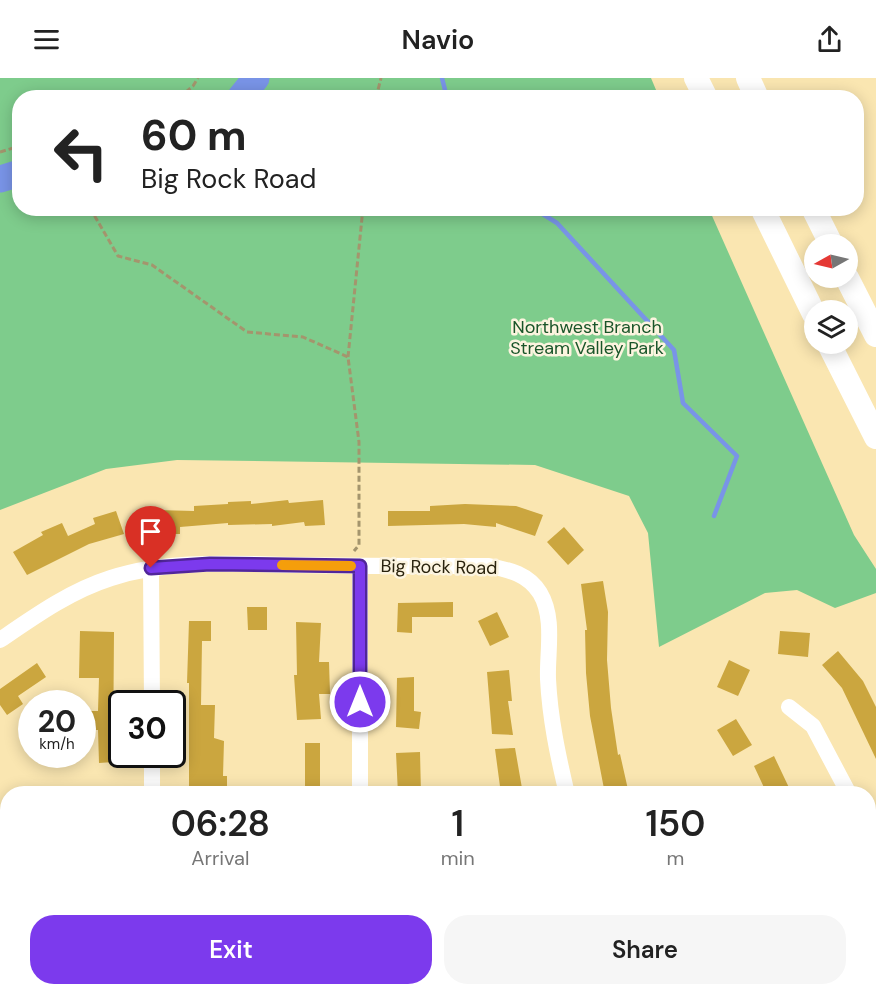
<!DOCTYPE html>
<html lang="en">
<head>
<meta charset="utf-8">
<style>
  body { margin:0; font-family:"DM Sans",sans-serif; background:#f6f6f6; color:#222; height:100vh; display:flex; flex-direction:column; font-size:22px; white-space:nowrap }
  * { box-sizing:border-box; margin:0 }
  p { font-size:20px; color:#767676 }
  .icon { flex:none; width:33px; height:33px; fill:none; stroke:currentColor; stroke-width:2; stroke-linecap:round; stroke-linejoin:round }
  .map { position:relative; flex:1; overflow:hidden }
  .sheet { position:absolute; left:0px; top:708px; width:876px; height:210px; display:flex; flex-direction:column; background:#fff; border-radius:24px 24px 0 0; box-shadow:0 3px 15px #0003 }
  .sheet>* { flex:none }
  .guide { position:absolute; left:12px; top:12px; width:852px; height:126px; border-radius:24px; box-shadow:0 3px 15px #0003; background:#fff; color:#222; overflow:hidden }
  .needle { width:39px; rotate:262deg }
  .tools { position:absolute; left:804px; top:156px; display:grid; gap:12px }
  .tools a { display:grid; place-items:center; width:54px; height:54px; border-radius:50%; background:#fff; box-shadow:0 3px 15px #0003; font-size:30px }
  .speed { position:absolute; left:18px; top:612px; display:flex; gap:12px; font-size:30px; font-weight:700; text-align:center }
  .speed>* { display:grid; place-content:center; width:78px; height:78px; border-radius:50%; background:#fff; box-shadow:0 3px 15px #0003; line-height:1 }
  .speed small { font-size:15px; font-weight:400 }
  .speed .limit { border:3px solid #111; border-radius:9px; background:#fff; color:#111 }
  .pin { position:absolute; display:grid; place-items:center; width:51px; height:51px; color:#fff; margin:-62px -26px; border-radius:50% 50% 50% 0; rotate:-45deg; box-shadow:0 0 6px #0007 }
  .pin .icon { rotate:45deg }
  .me { position:absolute; width:66px; margin:-33px; rotate:0deg; stroke-linejoin:round; filter:drop-shadow(0 0 4px #0008) }
  .turn { display:flex; align-items:center; gap:21px; height:126px; padding:0 30px; font-size:27px }
  .turn .icon { width:78px; height:78px; stroke-width:2.5 }
  .turn b { display:block; font-size:42px; line-height:51px }
  .eta { display:flex; justify-content:space-evenly; align-items:center; height:102px; text-align:center }
  .eta b { font-size:36px; font-weight:600; line-height:42px }
  .action { display:flex; gap:12px; margin-top:auto; padding:12px 30px }
  .action a { flex:1; height:69px; border-radius:24px; background:#7c3aed; color:#fff; font-size:24px; font-weight:600; line-height:69px; text-align:center }
  .action a+a { background:#f6f6f6; color:#222 }
  header { display:flex; justify-content:space-between; align-items:center; height:78px; padding:0 30px; background:#fff; font-size:27px; font-weight:600 }
  .map>svg:first-child { display:block }
  .green { fill:#7ecc8c }
  .lines { fill:none; stroke-linecap:round; stroke-linejoin:round }
  .stream { stroke:#7994e7; stroke-width:4.5 }
  .river { stroke:#7994e7; stroke-width:27 }
  .building { fill:#cba63f }
  .path { stroke:#a4956d; stroke-width:3; stroke-dasharray:6 3; stroke-linecap:butt }
  .minor { stroke:#fff; stroke-width:16 }
  .highway { stroke:#fff; stroke-width:24 }
  .route-casing { stroke:#51269a; stroke-width:15 }
  .route { stroke:#7c3aed; stroke-width:10 }
  .slow { stroke:#f59e0b; stroke-width:10 }
  .labels { text-anchor:middle; dominant-baseline:central; stroke-width:5; stroke-linejoin:round; paint-order:stroke }
  .park-label { font-size:18px; fill:#195529; stroke:#fcf4df }
  .street-label { font-size:18px; fill:#29220d; stroke:#fcf4df }
</style>
</head>
<body>
<header><svg class="icon" aria-label="menu" viewBox="0 0 24 24"><path d="M4 6h16M4 12h16M4 18h16"/></svg>Navio<svg class="icon" aria-label="share" viewBox="0 0 24 24"><path d="M12 15V3M7 8l5-5 5 5M5 13v7h14v-7"/></svg></header>
<div class="map">
<svg width="876" height="918" viewBox="0 0 876 918">
  <rect width="100%" height="100%" fill="#fae6b1"/>
  <path class="green" d="M 0,0 L 651,0 L 659,19 L 20,20 L 20,130 L 709,131 L 854,457 L 876,491 L 876,515 L 835,530 L 797,512 L 765,515 L 659,569 L 648,455 L 629,418 L 535,387 L 177,382 L 106,391 L 0,432 Z"/>
  <g class="lines">
    <path class="stream" d="M 442,0 L 447,20
      M 533,130 L 557,145 L 674,272 L 683,325 L 737,378 L 714,438"/>
    <path class="river" d="M 240,20 L 256,0
      M 0,101 L 20,95"/>
  </g>
  <path class="building" d="M 288,422 L 289,425 L 323,422 L 325,447 L 305,448 L 304,444 L 272,448 L 272,446 L 228,447 L 228,445 L 180,449 L 180,456 L 156,456 L 156,432 L 194,433 L 194,428 L 228,426 L 228,424 L 251,423 L 251,426 Z
    M 465,426 L 516,428 L 543,437 L 535,458 L 496,445 L 496,449 L 464,446 L 388,448 L 388,433 L 430,433 L 430,428 Z
    M 116,433 L 124,456 L 89,466 L 27,497 L 13,474 L 43,457 L 41,454 L 62,445 L 68,458 L 95,446 L 93,440 Z
    M 564,449 L 584,472 L 568,487 L 547,464 Z
    M 603,503 L 608,534 L 607,582 L 611,630 L 618,677 L 620,676 L 629,716 L 605,716 L 590,638 L 586,595 L 585,552 L 587,552 L 581,506 Z
    M 453,524 L 453,539 L 412,539 L 412,555 L 397,554 L 398,525 Z
    M 247,529 L 267,529 L 267,552 L 248,552 Z
    M 497,534 L 509,559 L 490,568 L 478,543 Z
    M 189,543 L 211,543 L 211,563 L 202,563 L 201,627 L 215,627 L 214,660 L 224,663 L 223,698 L 227,698 L 227,715 L 189,716 L 189,605 L 187,605 Z
    M 296,544 L 321,545 L 319,584 L 329,584 L 330,616 L 319,616 L 321,641 L 297,642 L 294,597 L 297,597 Z
    M 80,553 L 114,554 L 113,684 L 99,685 L 98,652 L 85,652 L 85,633 L 98,633 L 99,600 L 79,600 Z
    M 780,553 L 810,555 L 808,579 L 778,576 Z
    M 838,573 L 863,603 L 876,629 L 876,681 L 842,610 L 822,587 Z
    M 729,582 L 750,592 L 738,618 L 717,609 Z
    M 37,585 L 46,599 L 18,618 L 23,626 L 7,637 L 0,627 L 0,611 Z
    M 509,592 L 512,623 L 508,623 L 513,657 L 492,656 L 487,594 Z
    M 414,599 L 414,633 L 421,634 L 419,651 L 396,649 L 397,600 Z
    M 736,641 L 752,667 L 733,678 L 717,652 Z
    M 305,665 L 320,665 L 320,716 L 305,716 Z
    M 515,670 L 523,716 L 501,716 L 495,671 Z
    M 420,674 L 421,716 L 398,716 L 396,675 Z
    M 774,678 L 792,716 L 767,716 L 754,688 Z"/>
  <g class="lines">
    <path class="path" d="M 179,20 L 193,8 L 198,0
      M 376,20 L 381,0
      M 0,74 L 20,68
      M 90,130 L 118,178 L 152,187 L 247,254 L 303,259 L 348,279 L 359,364 L 359,467 L 354,473
      M 348,279 L 363,130"/>
    <path class="minor" d="M 360,488 L 360,716
      M 151,491 L 152,626
      M 0,562 C 35,538 70,513 111,500 C 170,481 236,486 297,487 C 361,488 425,488 489,488 C 510,492 528,496 540,515 C 555,540 547,574 548,601 C 550,641 558,678 567,716
      M 789,629 L 813,648 L 849,716
      M 152,676 L 152,716
      M 868,754 L 876,769
      M 404,910 L 409,918
      M 656,910 L 660,918
      M 119,918 L 123,910
      M 341,918 L 343,910"/>
    <path class="highway" d="M 696,0 L 706,20
      M 748,0 L 757,20
      M 762,130 L 814,236
      M 813,130 L 831,166
      M 847,200 L 876,257
      M 829,266 L 876,359"/>
  </g>
  <g class="lines">
    <defs>
      <path id="route" d="M 151,490 L 210,486 L 360,488 L 360,624"/>
    </defs>
    <use href="#route" class="route-casing"/>
    <use href="#route" class="route"/>
    <path class="slow" d="M 282,487 L 351,488"/>
  </g>
  <g class="labels">
    <g class="park-label">
      <text x="587" y="249">Northwest Branch<tspan x="587" dy="21">Stream Valley Park</tspan></text>
    </g>
    <g class="street-label">
      <text transform="translate(439 489) rotate(1)">Big Rock Road</text>
    </g>
  </g>
</svg>
<div class="tools">
<a><svg class="needle" viewBox="-14 -14 28 28"><path d="M0-13l5 13h-10z" fill="#e53935"/><path d="M0 13l5-13h-10z" fill="#767676"/></svg></a>
<a><svg class="icon" aria-label="layers" viewBox="0 0 24 24"><path d="M12 4l9 5-9 5-9-5zM3 14l9 5 9-5"/></svg></a>
</div>
<div class="speed"><div>20<small>km/h</small></div><div class="limit">30</div></div>
<div class="pin" style="left:151px;top:490px;background:#d93025"><svg class="icon" aria-label="arrive" viewBox="0 0 24 24"><path d="M6 21V4h12l-3 4 3 4H6"/></svg></div>
<svg class="me" style="left:360px;top:624px" viewBox="-20 -20 40 40"><circle r="17" fill="#7c3aed" stroke="#fff" stroke-width="3"/><path d="M0-11L8 9 0 5-8 9z" fill="#fff"/></svg>
<div class="guide">
<div class="turn"><svg class="icon" aria-label="left" viewBox="0 0 24 24"><path d="M17 20v-9H6M10 6l-5 5 5 5"/></svg><div><b>60 m</b>Big Rock Road</div></div>
</div>
<section class="sheet">
<div class="eta">
<div><b>06:28</b><p>Arrival</p></div>
<div><b>1</b><p>min</p></div>
<div><b>150</b><p>m</p></div>
</div>
<div class="action"><a>Exit</a><a>Share</a></div>
</section>
</div>
</body>
</html>
